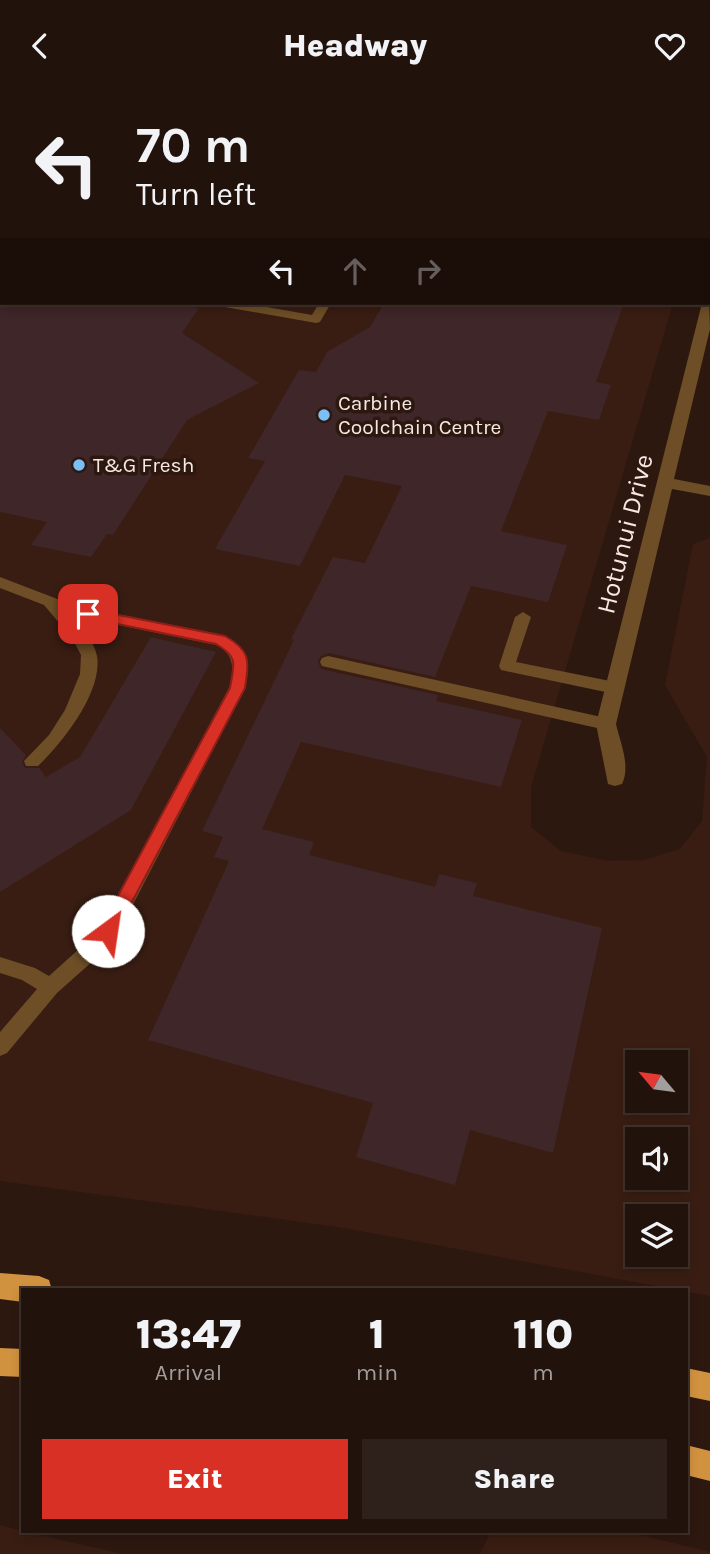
<!DOCTYPE html>
<html lang="en">
<head>
<meta charset="utf-8">
<style>
  body { margin:0; font-family:Karla,sans-serif; background:#2e201a; color:#f1f3f6; height:100vh; display:flex; flex-direction:column; font-size:26px; white-space:nowrap }
  * { box-sizing:border-box; margin:0 }
  p { font-size:23px; color:#a29e9d }
  .icon { flex:none; width:38px; height:38px; fill:none; stroke:currentColor; stroke-width:2; stroke-linecap:round; stroke-linejoin:round }
  .map { position:relative; flex:1; overflow:hidden }
  .panel { position:absolute; left:21px; top:1197px; width:667px; height:245px; display:flex; flex-direction:column; background:#22120c; border-radius:0px; box-shadow:0 4px 10px #0003,0 0 0 2px #3f322d }
  .panel>* { flex:none }
  .banner { position:absolute; left:0px; top:0px; width:710px; height:214px; box-shadow:0 4px 10px #0003,0 0 0 2px #3f322d; background:#22120c; color:#f1f3f6; overflow:hidden }
  .needle { width:46px; rotate:299deg }
  .buttons { position:absolute; left:625px; top:959px; display:grid; gap:14px }
  .buttons a { display:grid; place-items:center; width:63px; height:63px; border-radius:0px; background:#22120c; box-shadow:0 4px 10px #0003,0 0 0 2px #3f322d; font-size:35px }
  .pin { position:absolute; display:grid; place-items:center; width:60px; height:60px; color:#fff; margin:-30px; border-radius:14px; box-shadow:0 4px 10px #0006 }
  .me { position:absolute; width:77px; margin:-38px; rotate:31deg; stroke-linejoin:round; filter:drop-shadow(0 0 5px #0008) }
  .turn { display:flex; align-items:center; gap:24px; height:147px; padding:0 21px; font-size:32px }
  .turn .icon { width:91px; height:91px; stroke-width:2.5 }
  .turn b { display:block; font-size:49px; line-height:60px }
  .lanes { display:flex; align-items:center; height:66px; padding:0 21px; background:#0003; justify-content:center; gap:35px; direction:ltr }
  .lanes .off { opacity:.35 }
  .eta { display:flex; justify-content:space-evenly; align-items:center; height:119px; text-align:center }
  .eta b { font-size:42px; font-weight:800; line-height:49px }
  .action { display:flex; gap:14px; margin-top:auto; padding:14px 21px }
  .action a { flex:1; height:80px; border-radius:0px; background:#d93025; color:#fff; font-size:28px; font-weight:800; line-height:80px; text-align:center }
  .action a+a { background:#2e201a; color:#f1f3f6 }
  header { display:flex; justify-content:space-between; align-items:center; height:91px; padding:0 21px; background:#22120c; font-size:32px; font-weight:800 }
  .map>svg:first-child { display:block }
  .built { fill:#391d13; fill-rule:evenodd }
  .green { fill:#4c4610 }
  .building { fill:#3e2629 }
  .lines { fill:none; stroke-linecap:round; stroke-linejoin:round }
  .lane { fill:#6d4e26; fill-rule:evenodd }
  .street { fill:#6d4e26; fill-rule:evenodd }
  .secondary { fill:#996821; fill-rule:evenodd }
  .highway { fill:#d0923f; fill-rule:evenodd }
  .route { fill:#d93025; stroke:#8d1f18; stroke-width:2 }
  .poi-dot { fill:#7bbef8; stroke:#2d1810; stroke-width:2.5 }
  .labels { text-anchor:middle; dominant-baseline:central; stroke-width:7; stroke-linejoin:round; paint-order:stroke }
  .far-poi-label { font-size:21px; fill:#f8e8e3; stroke:#2d1810; text-anchor:start }
  .street-label { font-size:26px; fill:#f8e8e3; stroke:#2d1810 }
</style>
</head>
<body>
<header><svg class="icon" aria-label="back" viewBox="0 0 24 24"><path d="M15 5l-7 7 7 7"/></svg>Headway<svg class="icon" aria-label="heart" viewBox="0 0 24 24"><path d="M12 20l-8-8c-3-5 5-10 8-4 3-6 11-1 8 4z"/></svg></header>
<div class="map">
<svg width="710" height="1463" viewBox="0 0 710 1463">
  <rect width="100%" height="100%" fill="#2d1810"/>
  <path class="built" d="M 550,0 L 710,0 L 710,124 L 709,2 Z
    M 0,182 L 2,212 L 450,212 L 433,246 L 537,265 L 559,212 L 673,212 L 531,696 L 531,736 L 561,760 L 608,770 L 644,769 L 680,758 L 702,730 L 707,666 L 665,594 L 693,453 L 710,447 L 710,1205 L 339,1136 L 0,1090 ZM 637,971 L 676,971 L 676,1010 L 637,1010 ZM 637,1048 L 676,1048 L 676,1087 L 637,1087 ZM 637,1125 L 676,1125 L 676,1164 L 637,1164 Z
    M 0,1434 L 23,1440 L 122,1463 L 0,1463 Z
    M 491,1440 L 624,1440 L 710,1461 L 710,1463 L 480,1463 Z"/>
  <path class="green" d="M 550,0 L 550,2 L 73,1 L 73,0 Z"/>
  <path class="building" d="M 0,212 L 165,212 L 199,217 L 182,242 L 259,292 L 187,329 L 113,444 L 107,443 L 91,466 L 31,454 L 47,431 L 0,421 Z
    M 384,212 L 624,212 L 596,291 L 611,294 L 599,329 L 548,320 L 501,440 L 567,454 L 548,511 L 471,495 L 435,586 L 329,562 L 321,565 L 318,570 L 321,578 L 438,604 L 436,610 L 522,629 L 501,696 L 301,651 L 262,738 L 314,751 L 309,764 L 435,796 L 439,783 L 477,792 L 473,805 L 602,837 L 553,1062 L 470,1039 L 455,1094 L 356,1066 L 373,1012 L 148,949 L 229,770 L 214,766 L 223,746 L 202,740 L 294,549 L 291,548 L 333,466 L 365,472 L 402,395 L 345,384 L 300,475 L 215,458 L 265,370 L 248,367 L 299,279 L 316,281 L 327,261 L 370,236 Z
    M 151,546 L 216,561 L 131,719 L 0,801 L 0,637 L 26,664 L 22,671 L 25,677 L 39,677 L 46,686 L 80,666 Z"/>
  <g class="lines">
    <path class="lane" d="M 0,196 L 2,196 L 2,204 L 0,204 Z
      M 219,212 L 244,212 L 312,224 L 319,212 L 331,212 L 320,231 L 316,232 L 225,216 Z
      M 0,486 L 73,514 L 225,545 C 248,556 251,574 245,597 L 125,829 L 103,861 L 57,902 L 7,962 L 0,965 L 0,941 L 37,898 L 22,889 L 0,882 L 0,866 L 35,877 L 49,885 L 89,849 L 111,819 L 229,597 C 234,578 235,563 216,554 L 70,524 C 80,535 94,549 97,565 C 103,601 62,652 38,675 L 26,675 L 24,670 L 49,644 L 65,619 L 80,583 L 81,564 L 72,547 L 44,514 L 0,497 Z
      M 523,521 L 531,526 L 516,571 L 615,591 L 621,593 L 623,597 L 621,601 L 615,603 L 501,579 L 499,575 L 515,526 Z
      M 328,565 L 606,627 L 614,633 L 606,639 L 322,575 L 320,571 L 322,567 Z"/>
    <path class="street" d="M 40,0 L 52,0 L 38,2 Z
      M 2,37 L 2,46 L 0,47 L 0,38 Z
      M 709,144 L 710,144 L 710,155 L 709,155 Z
      M 709,208 L 710,238 L 674,388 L 710,395 L 710,405 L 672,398 L 616,633 C 620,651 631,675 622,693 L 615,695 L 608,693 L 596,633 L 702,212 L 709,212 Z"/>
    <path class="secondary" d="M 709,134 L 710,134 L 710,142 L 709,142 Z
      M 0,164 L 2,164 L 2,172 L 0,172 Z"/>
    <path class="highway" d="M 0,1182 L 39,1185 L 49,1189 L 52,1199 L 23,1199 L 23,1211 L 0,1208 Z
      M 0,1257 L 23,1258 L 23,1286 L 0,1285 Z
      M 686,1277 L 710,1282 L 710,1310 L 686,1305 Z
      M 686,1354 L 710,1360 L 710,1390 L 686,1384 Z"/>
  </g>
  <path class="route" d="M 88,518 L 225,545 C 251,560 249,569 245,597 L 114,845 L 102,845 L 99,840 L 230,597 C 234,573 239,566 216,553 L 83,526 L 83,520 Z"/>
  <g class="poi-dot">
    <circle cx="324" cy="324" r="7"/>
    <circle cx="79" cy="374" r="7"/>
  </g>
  <g class="labels">
    <g class="far-poi-label">
      <text x="338" y="312">Carbine<tspan x="338" dy="24">Coolchain Centre</tspan></text>
      <text x="93" y="374">T&amp;G Fresh</text>
    </g>
    <g class="street-label">
      <text transform="translate(625 443) rotate(-76)">Hotunui Drive</text>
    </g>
  </g>
</svg>
<div class="buttons">
<a><svg class="needle" viewBox="-14 -14 28 28"><path d="M0-13l5 13h-10z" fill="#e53935"/><path d="M0 13l5-13h-10z" fill="#a29e9d"/></svg></a>
<a><svg class="icon" aria-label="sound" viewBox="0 0 24 24"><path d="M4 9h4l5-4v14l-5-4H4zM17 9q2 3 0 6"/></svg></a>
<a><svg class="icon" aria-label="layers" viewBox="0 0 24 24"><path d="M12 4l9 5-9 5-9-5zM3 14l9 5 9-5"/></svg></a>
</div>
<div class="pin" style="left:88px;top:523px;background:#d93025"><svg class="icon" aria-label="arrive" viewBox="0 0 24 24"><path d="M6 21V4h12l-3 4 3 4H6"/></svg></div>
<svg class="me" style="left:108px;top:840px" viewBox="-20 -20 40 40"><circle r="19" fill="#fff"/><path d="M0-13L10 11 0 6-10 11z" fill="#d93025"/></svg>
<div class="banner">
<div class="turn"><svg class="icon" aria-label="left" viewBox="0 0 24 24"><path d="M17 20v-9H6M10 6l-5 5 5 5"/></svg><div><b>70 m</b>Turn left</div></div>
<div class="lanes"><svg class="icon" aria-label="left" viewBox="0 0 24 24"><path d="M17 20v-9H6M10 6l-5 5 5 5"/></svg><svg class="icon off" aria-label="ahead" viewBox="0 0 24 24"><path d="M12 20V5M6 11l6-6 6 6"/></svg><svg class="icon off" aria-label="right" viewBox="0 0 24 24"><path d="M7 20v-9h11M14 6l5 5-5 5"/></svg></div>
</div>
<section class="panel">
<div class="eta">
<div><b>13:47</b><p>Arrival</p></div>
<div><b>1</b><p>min</p></div>
<div><b>110</b><p>m</p></div>
</div>
<div class="action"><a>Exit</a><a>Share</a></div>
</section>
</div>
</body>
</html>
